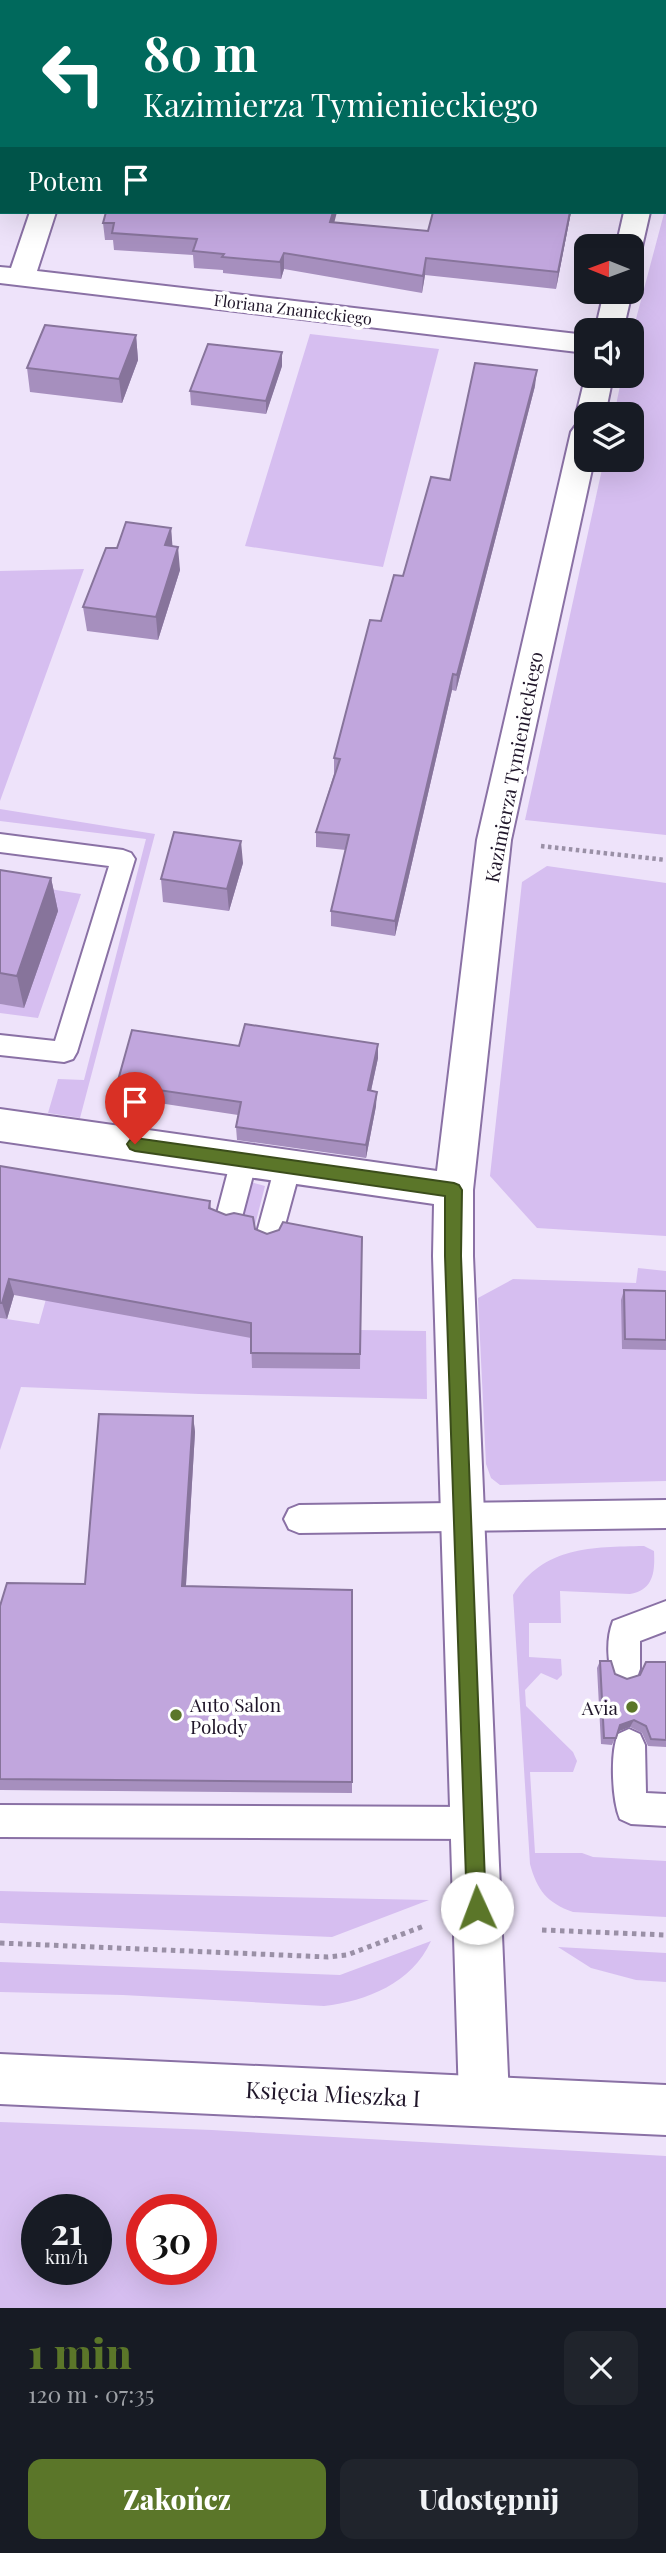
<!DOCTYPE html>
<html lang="pl">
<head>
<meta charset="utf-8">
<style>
  body { margin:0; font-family:"Playfair Display",serif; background:#20242c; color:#f1f3f6; height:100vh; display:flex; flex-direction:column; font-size:26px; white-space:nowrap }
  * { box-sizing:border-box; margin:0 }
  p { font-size:23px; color:#9ea1a6 }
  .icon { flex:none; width:38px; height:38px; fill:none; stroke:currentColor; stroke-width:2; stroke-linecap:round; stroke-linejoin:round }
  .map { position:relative; height:2308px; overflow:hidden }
  .panel { display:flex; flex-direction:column; background:#171b24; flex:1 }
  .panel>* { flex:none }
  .guide { position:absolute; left:0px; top:0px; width:667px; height:214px; box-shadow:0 7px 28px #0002; background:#00695c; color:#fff; overflow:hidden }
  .needle { width:46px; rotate:271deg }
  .fabs { position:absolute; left:574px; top:234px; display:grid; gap:14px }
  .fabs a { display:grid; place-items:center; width:70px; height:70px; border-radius:14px; background:#171b24; box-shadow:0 7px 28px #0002; font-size:35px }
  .speed { position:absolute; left:21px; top:2194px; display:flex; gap:14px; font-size:35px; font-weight:700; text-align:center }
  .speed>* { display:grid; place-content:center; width:91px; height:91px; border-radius:50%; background:#171b24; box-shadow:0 7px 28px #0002; line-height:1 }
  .speed small { font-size:18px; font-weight:400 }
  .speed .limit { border:10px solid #d22; background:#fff; color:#111 }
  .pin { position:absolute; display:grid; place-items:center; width:60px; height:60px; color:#fff; margin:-72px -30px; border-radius:50% 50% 50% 0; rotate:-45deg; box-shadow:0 0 7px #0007 }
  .pin .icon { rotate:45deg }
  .me { position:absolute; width:77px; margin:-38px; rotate:358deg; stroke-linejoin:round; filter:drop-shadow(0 0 5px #0008) }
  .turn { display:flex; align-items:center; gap:24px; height:147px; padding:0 28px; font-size:32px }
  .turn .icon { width:91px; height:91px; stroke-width:2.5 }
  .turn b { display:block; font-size:49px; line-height:60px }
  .then { display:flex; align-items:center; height:66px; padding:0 28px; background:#0003; gap:14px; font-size:26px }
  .round { display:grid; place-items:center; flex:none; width:74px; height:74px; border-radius:14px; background:#20242c }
  .headline { display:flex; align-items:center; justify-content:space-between; height:119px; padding:0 28px }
  h1 { font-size:42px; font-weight:800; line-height:52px; color:#5b7629 }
  .button { display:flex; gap:14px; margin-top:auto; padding:14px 28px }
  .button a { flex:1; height:80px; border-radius:14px; background:#5b7629; color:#fff; font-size:28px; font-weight:800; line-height:80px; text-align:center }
  .button a+a { background:#20242c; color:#f1f3f6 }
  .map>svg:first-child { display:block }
  .green { fill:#d6bef0; fill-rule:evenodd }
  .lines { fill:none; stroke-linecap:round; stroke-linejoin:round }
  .lane-casing { stroke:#8a71a5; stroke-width:4 }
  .street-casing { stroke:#8a71a5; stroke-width:4 }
  .secondary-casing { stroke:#8a71a5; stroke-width:4 }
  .path-far1 { stroke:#9a90a6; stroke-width:4.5; stroke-dasharray:3.5 3.5; stroke-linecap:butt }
  .path { stroke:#9a90a6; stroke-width:5; stroke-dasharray:4.5 4.5; stroke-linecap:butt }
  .lane { fill:#fff; fill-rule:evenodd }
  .street { fill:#fff; fill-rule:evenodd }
  .secondary { fill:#fff; fill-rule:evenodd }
  .wall { fill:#a68fbe }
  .shaded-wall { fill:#87749b }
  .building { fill:#c1a6dd; stroke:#87749b; stroke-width:2 }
  .route { fill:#5b7629; stroke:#3b4d1b; stroke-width:2 }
  .poi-dot { fill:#5b7629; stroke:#fff; stroke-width:2.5 }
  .labels { text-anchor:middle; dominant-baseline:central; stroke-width:7; stroke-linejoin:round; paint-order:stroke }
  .far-street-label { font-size:16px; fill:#20162a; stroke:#fff }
  .street-label { font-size:19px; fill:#20162a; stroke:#fff }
  .poi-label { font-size:19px; fill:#20162a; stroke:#fff; text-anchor:start }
  .near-street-label { font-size:23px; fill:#20162a; stroke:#fff }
</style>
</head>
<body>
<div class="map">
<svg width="666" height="2308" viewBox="0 0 666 2308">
  <rect width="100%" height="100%" fill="#eee3fa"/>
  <path class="green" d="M 666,206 L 666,835 L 525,820 L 604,460 L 632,460 L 632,415 L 614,415 L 622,376 L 632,376 L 632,334 Z
    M 310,334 L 439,349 L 383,567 L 245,546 Z
    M 84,569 L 0,801 L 0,571 Z
    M 0,809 L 155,834 L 80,1118 L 48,1113 L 58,1079 L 84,1080 L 146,839 L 0,821 Z
    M 547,866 L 666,883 L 666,1236 L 537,1228 L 490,1176 L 522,882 Z
    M 0,881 L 81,894 L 38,1018 L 0,1013 L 0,1004 L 25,1007 Z
    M 247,1181 L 265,1186 L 253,1233 L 360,1330 L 426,1331 L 427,1399 L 199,1394 L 21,1387 L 0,1450 L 0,1318 L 39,1324 L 59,1253 L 184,1326 Z
    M 638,1268 L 666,1271 L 666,1481 L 500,1485 L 491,1478 L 486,1464 L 478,1298 L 513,1279 L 636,1283 Z
    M 644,1546 L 654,1551 C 655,1571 654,1590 630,1594 L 560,1591 L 561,1623 L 529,1623 L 529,1657 L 561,1659 L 562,1675 L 557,1680 L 541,1673 L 525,1690 L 526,1706 L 573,1752 L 577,1761 L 573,1772 L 530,1772 L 535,1853 L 582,1853 L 593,1857 L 666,1861 L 666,1917 L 573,1912 C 547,1903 537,1890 530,1864 L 513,1595 C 544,1546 592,1547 644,1546 Z
    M 0,1891 L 42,1892 L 429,1900 L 332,1937 L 0,1923 Z
    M 431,1941 C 412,1983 367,2001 324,2006 L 123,1995 L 0,1992 L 0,1962 L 340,1975 Z
    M 558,1947 L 666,1953 L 666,1982 L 636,1980 L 591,1968 Z
    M 0,2122 L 212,2130 L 666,2156 L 666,2308 L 0,2308 ZM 37,2210 L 96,2210 L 96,2270 L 37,2270 ZM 142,2210 L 201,2210 L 201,2270 L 142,2270 Z"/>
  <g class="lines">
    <defs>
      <path id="lane" d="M 0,834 L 123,850 L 131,853 L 135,859 L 77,1052 L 73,1059 L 64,1062 L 0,1055 L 0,1035 L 55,1041 L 109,866 L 0,852 Z
        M 244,1149 L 253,1152 L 257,1160 L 242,1217 L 238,1225 L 229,1229 L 220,1225 L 216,1217 L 231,1160 L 235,1152 Z
        M 288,1155 L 297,1158 L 301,1166 L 282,1236 L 279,1244 L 269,1248 L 259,1244 L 256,1236 L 275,1166 L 279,1158 Z
        M 666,1500 L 666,1528 L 299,1533 L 289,1529 L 284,1519 L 289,1509 L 299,1505 Z
        M 666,1601 L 666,1631 L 640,1641 L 640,1669 L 636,1680 L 625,1684 L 614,1680 C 607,1663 606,1639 613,1621 Z
        M 629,1729 L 640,1734 L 645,1745 L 646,1793 L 666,1794 L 666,1826 L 631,1824 L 620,1819 C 612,1800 610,1753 618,1734 Z
        M 0,1805 L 474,1807 L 485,1812 L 490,1823 L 485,1834 L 474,1839 L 0,1837 Z"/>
      <path id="street" d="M 98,0 L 122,0 L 97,2 Z
        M 666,78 L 666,97 L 665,97 L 665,78 Z
        M 30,212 L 56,212 L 37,271 L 586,335 L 586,353 L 0,283 L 0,267 L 11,268 Z
        M 624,212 L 650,212 L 642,247 L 638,253 L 632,254 L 632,247 L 616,247 Z
        M 604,292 L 632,292 L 623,331 L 595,331 Z
        M 586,374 L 586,376 L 613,376 L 605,415 L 586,415 L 586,460 L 594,460 L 511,840 L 473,1190 L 473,1256 L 509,2099 L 502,2117 L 484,2124 L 466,2117 L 459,2099 L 433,1256 L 434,1204 L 0,1141 L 0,1109 L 437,1171 L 477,840 L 571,432 L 576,425 L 585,423 L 580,422 L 576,415 Z"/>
      <path id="secondary" d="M 0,2054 L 666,2085 L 666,2135 L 0,2104 Z"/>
    </defs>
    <use href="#lane" class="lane-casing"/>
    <use href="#street" class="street-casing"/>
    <use href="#secondary" class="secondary-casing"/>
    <path class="path-far1" d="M 541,846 L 666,860"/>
    <path class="path" d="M 542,1930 L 666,1935
      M 0,1943 L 328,1957 L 347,1955 L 424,1926"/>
    <use href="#lane" class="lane"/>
    <use href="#street" class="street"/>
    <use href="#secondary" class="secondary"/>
  </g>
  <path class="wall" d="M 433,212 L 578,212 L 578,213 L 571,212 L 556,289 L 425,275 L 422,293 L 284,269 L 281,279 L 223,273 L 223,270 L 194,268 L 193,255 L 114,250 L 113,240 L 105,240 L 103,223 L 334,222 L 428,231 Z
    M 136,335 L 138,360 L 122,403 L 30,392 L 27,368 Z
    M 282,366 L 266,414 L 191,405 L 190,391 Z
    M 535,386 L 456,691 L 452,690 L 395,936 L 331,926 L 331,911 L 346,850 L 316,847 L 316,832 L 334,774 L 334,758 L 381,621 L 450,480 Z
    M 171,528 L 172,546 L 180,570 L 158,640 L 87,631 L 83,607 L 117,548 Z
    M 243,863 L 229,911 L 163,902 L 161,879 Z
    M 0,870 L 51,878 L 58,911 L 24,1008 L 0,1004 Z
    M 239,1046 L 378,1058 L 371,1091 L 376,1106 L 366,1158 L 237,1140 L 236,1127 L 238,1115 L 119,1097 L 117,1084 Z
    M 0,1166 L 210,1201 L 211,1209 L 267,1234 L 362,1237 L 360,1369 L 252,1368 L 251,1338 L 14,1295 L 7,1319 L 0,1318 Z
    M 624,1290 L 666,1291 L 666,1350 L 622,1349 L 621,1300 Z
    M 193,1416 L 195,1432 L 186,1586 L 352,1782 L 352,1793 L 0,1790 L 0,1606 L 85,1584 Z
    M 600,1661 L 615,1674 L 627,1679 L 640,1675 L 666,1662 L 666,1747 L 648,1746 L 642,1733 L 630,1727 L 618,1731 L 612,1745 L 601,1744 L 597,1668 Z"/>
  <path class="shaded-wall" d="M 58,0 L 69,0 L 68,2 L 57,2 Z
    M 2,152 L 2,182 L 0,188 L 0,157 Z
    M 333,212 L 337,212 L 330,239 L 330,222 Z
    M 570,212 L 571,212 L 556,289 L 558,272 Z
    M 284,253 L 284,269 L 281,279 L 280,262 Z
    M 426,258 L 425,275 L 422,293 L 423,276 Z
    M 136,335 L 138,360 L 122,403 L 119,379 Z
    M 282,352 L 282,366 L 266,414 L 266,401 Z
    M 537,370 L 535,386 L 456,691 L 457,675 Z
    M 171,528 L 173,552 L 165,545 Z
    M 178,547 L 180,570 L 158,640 L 156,617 Z
    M 453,674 L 452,690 L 395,936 L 395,921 Z
    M 241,841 L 243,863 L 229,911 L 227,889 Z
    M 51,878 L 58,911 L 24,1008 L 17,976 Z
    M 378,1044 L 378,1058 L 368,1104 L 368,1090 Z
    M 377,1092 L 376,1106 L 366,1158 L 366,1145 Z
    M 9,1279 L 14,1295 L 7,1319 L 2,1303 Z
    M 193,1416 L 195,1432 L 185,1600 L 182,1586 Z
    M 634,1720 L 630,1727 L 617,1732 L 620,1725 Z"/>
  <path class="building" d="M 1,0 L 58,0 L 57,2 L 2,2 L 2,152 L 0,157 L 0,2 Z
    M 146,0 L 221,0 L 221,2 L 145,2 Z
    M 560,0 L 613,0 L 612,2 L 559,2 Z
    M 106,212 L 333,212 L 330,222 L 428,231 L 433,212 L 570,212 L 558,272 L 426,258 L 423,276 L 284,253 L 280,262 L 222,257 L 224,254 L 193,251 L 197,239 L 112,233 L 114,223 L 103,223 Z
    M 45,325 L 136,335 L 119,379 L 27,368 Z
    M 208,344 L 282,352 L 266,401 L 190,391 Z
    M 475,363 L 537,370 L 457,675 L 453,674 L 395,921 L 331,911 L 349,835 L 316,832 L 340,759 L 334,758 L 370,620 L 381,621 L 394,575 L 403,576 L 431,477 L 450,480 Z
    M 126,522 L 171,528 L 165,545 L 178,547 L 156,617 L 83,607 L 106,548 L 117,548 Z
    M 174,832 L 241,841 L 227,889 L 161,879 Z
    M 0,870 L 51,878 L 17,976 L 0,973 Z
    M 245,1024 L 378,1044 L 368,1090 L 377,1092 L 366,1145 L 236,1127 L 241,1102 L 117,1084 L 132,1030 L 239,1046 Z
    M 0,1166 L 210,1201 L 209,1208 L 226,1215 L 234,1213 L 253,1217 L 255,1229 L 267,1234 L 279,1230 L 283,1222 L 362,1237 L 360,1354 L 251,1353 L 251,1323 L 9,1279 L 2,1303 L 0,1303 Z
    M 624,1290 L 666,1291 L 666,1340 L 625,1339 Z
    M 99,1414 L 193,1416 L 182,1586 L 352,1590 L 352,1782 L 0,1779 L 0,1606 L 7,1583 L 85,1584 Z
    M 600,1661 L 611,1661 L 615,1674 L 627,1679 L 640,1675 L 646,1662 L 666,1662 L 666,1740 L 651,1739 L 646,1726 L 634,1720 L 620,1725 L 616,1738 L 604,1738 Z"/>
  <path class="route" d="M 135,1138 L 454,1183 L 459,1185 L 462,1190 L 461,1256 L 486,1908 L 484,1915 L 477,1918 L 469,1915 L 467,1908 L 445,1256 L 445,1196 L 135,1151 L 130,1149 L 127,1144 L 130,1140 Z"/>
  <g class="poi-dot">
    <circle cx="632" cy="1707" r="7"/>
    <circle cx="176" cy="1715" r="7"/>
  </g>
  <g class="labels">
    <g class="far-street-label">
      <text transform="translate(293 309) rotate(7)">Floriana Znanieckiego</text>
    </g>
    <g class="street-label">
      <text transform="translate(513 767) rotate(-79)">Kazimierza Tymienieckiego</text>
    </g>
    <g class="poi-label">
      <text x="190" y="1704">Auto Salon<tspan x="190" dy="22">Polody</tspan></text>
      <text x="618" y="1707" text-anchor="end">Avia</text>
    </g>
    <g class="near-street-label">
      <text transform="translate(333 2093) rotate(3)">Księcia Mieszka I</text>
    </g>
  </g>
</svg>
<div class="fabs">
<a><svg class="needle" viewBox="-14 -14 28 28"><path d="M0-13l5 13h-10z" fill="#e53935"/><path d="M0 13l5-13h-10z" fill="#9ea1a6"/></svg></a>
<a><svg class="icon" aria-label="sound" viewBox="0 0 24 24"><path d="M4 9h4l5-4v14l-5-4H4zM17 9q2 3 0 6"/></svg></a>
<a><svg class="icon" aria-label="layers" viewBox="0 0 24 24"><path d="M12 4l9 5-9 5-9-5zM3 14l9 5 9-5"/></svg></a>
</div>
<div class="speed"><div>21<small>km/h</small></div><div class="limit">30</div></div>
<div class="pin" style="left:135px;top:1144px;background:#d93025"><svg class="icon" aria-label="arrive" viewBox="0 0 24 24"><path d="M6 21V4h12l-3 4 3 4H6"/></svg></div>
<svg class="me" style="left:477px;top:1908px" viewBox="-20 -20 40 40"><circle r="19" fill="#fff"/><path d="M0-13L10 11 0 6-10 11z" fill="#5b7629"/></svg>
<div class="guide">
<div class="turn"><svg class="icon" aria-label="left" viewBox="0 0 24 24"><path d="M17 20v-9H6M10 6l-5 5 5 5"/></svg><div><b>80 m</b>Kazimierza Tymienieckiego</div></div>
<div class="then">Potem<svg class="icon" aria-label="arrive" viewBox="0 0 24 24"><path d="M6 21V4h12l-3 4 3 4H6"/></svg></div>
</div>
</div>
<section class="panel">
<div class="headline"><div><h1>1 min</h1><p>120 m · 07:35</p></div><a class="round"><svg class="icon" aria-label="close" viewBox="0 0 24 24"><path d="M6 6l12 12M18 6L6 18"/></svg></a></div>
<div class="button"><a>Zakończ</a><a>Udostępnij</a></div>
</section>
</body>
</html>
